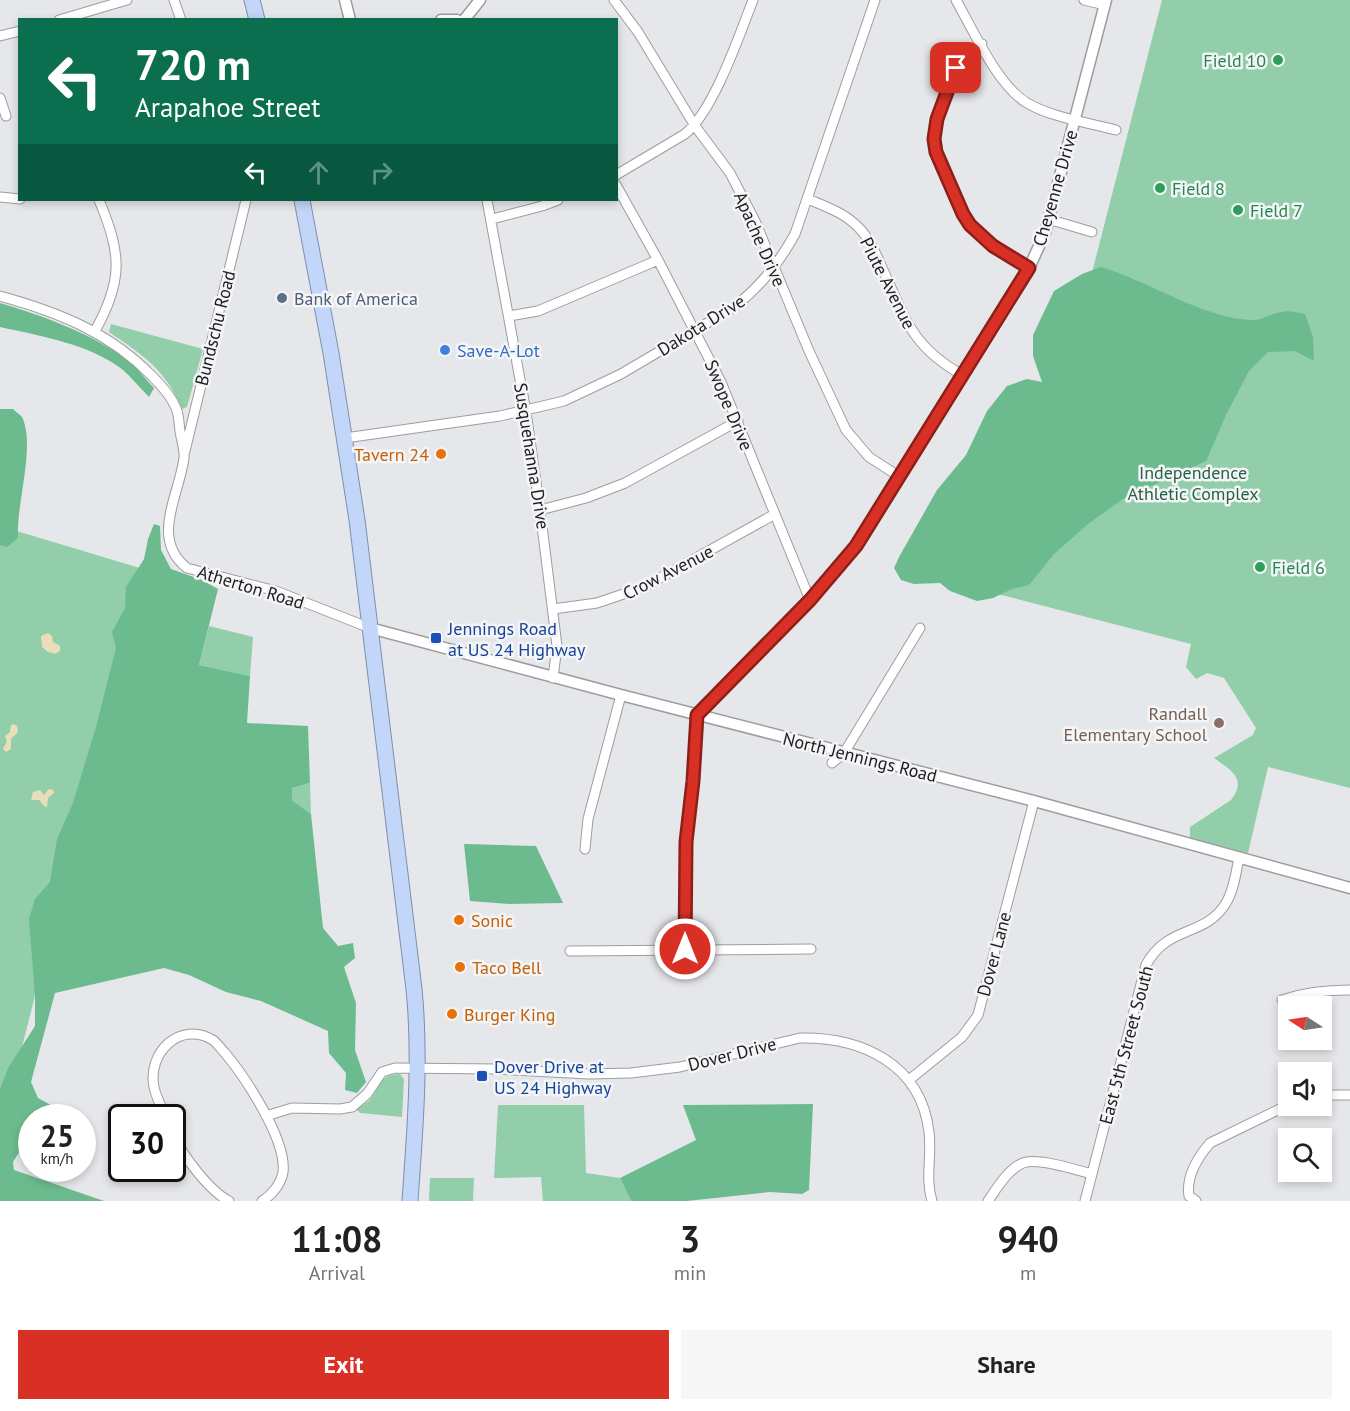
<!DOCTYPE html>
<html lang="en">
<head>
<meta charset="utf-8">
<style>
  body { margin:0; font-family:"PT Sans",sans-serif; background:#f6f6f6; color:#222; height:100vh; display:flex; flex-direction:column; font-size:22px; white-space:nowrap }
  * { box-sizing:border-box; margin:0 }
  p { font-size:20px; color:#767676 }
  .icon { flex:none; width:33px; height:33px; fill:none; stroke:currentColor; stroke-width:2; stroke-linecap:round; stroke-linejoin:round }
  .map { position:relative; height:1201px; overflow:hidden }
  .panel { display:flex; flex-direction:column; background:#fff; flex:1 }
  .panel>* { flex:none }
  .guide { position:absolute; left:18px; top:18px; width:600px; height:183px; border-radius:0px; box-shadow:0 3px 9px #0003; background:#0b6e4f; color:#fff; overflow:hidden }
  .needle { width:39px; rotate:282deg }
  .buttons { position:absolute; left:1278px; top:996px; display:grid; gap:12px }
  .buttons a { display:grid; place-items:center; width:54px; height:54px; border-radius:0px; background:#fff; box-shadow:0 3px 9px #0003; font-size:30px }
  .speed { position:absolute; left:18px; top:1104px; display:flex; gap:12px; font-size:30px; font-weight:700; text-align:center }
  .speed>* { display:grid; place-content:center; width:78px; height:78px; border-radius:50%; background:#fff; box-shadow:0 3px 9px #0003; line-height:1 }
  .speed small { font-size:15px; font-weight:400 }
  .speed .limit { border:3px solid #111; border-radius:9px; background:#fff; color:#111 }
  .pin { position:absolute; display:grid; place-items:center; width:51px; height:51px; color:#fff; margin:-26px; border-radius:12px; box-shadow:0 3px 9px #0006 }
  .me { position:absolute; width:66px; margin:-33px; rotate:0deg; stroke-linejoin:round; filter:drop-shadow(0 0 4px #0008) }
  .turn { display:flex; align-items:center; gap:21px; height:126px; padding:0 18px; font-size:27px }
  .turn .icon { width:78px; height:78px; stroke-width:2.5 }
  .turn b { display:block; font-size:42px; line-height:51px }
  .lanes { display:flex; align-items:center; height:57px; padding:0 18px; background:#0003; justify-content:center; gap:30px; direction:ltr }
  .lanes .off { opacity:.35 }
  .eta { display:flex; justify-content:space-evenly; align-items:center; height:102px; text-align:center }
  .eta b { font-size:36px; font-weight:700; line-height:42px }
  .cta { display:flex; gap:12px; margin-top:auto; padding:12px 18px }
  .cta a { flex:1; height:69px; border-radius:0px; background:#d93025; color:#fff; font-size:24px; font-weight:700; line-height:69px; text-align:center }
  .cta a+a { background:#f6f6f6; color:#222 }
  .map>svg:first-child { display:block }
  .green { fill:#91cea9 }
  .forest { fill:#6cbb8e }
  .sand { fill:#e8deb9 }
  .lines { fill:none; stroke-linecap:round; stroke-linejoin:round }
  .minor-casing { stroke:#9c9d9f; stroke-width:11 }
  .tertiary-casing { stroke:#9c9d9f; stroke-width:13 }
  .trunk-casing { stroke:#7e8eac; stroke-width:17 }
  .minor { stroke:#fff; stroke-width:9 }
  .tertiary { stroke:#fff; stroke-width:10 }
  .trunk { stroke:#c2d6fa; stroke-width:15 }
  .route-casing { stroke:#8d1f18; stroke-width:15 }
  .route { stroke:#d93025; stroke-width:10 }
  .leisure-dot { fill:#2e9e5b; stroke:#f3f5f7; stroke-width:2 }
  .service-dot { fill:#5c6f8a; stroke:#f3f5f7; stroke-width:2 }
  .shop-dot { fill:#3f7fe0; stroke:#f3f5f7; stroke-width:2 }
  .food-dot { fill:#e8710a; stroke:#f3f5f7; stroke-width:2 }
  .transit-dot { fill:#1a4fb4; stroke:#f3f5f7; stroke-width:2 }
  .education-dot { fill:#8d6e63; stroke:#f3f5f7; stroke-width:2 }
  .labels { text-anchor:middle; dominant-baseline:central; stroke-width:5; stroke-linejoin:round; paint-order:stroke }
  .leisure-label { font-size:18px; fill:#27864d; stroke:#f3f5f7; text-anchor:start }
  .street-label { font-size:18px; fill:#1d1d1e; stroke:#f3f5f7 }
  .service-label { font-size:18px; fill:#4e5e75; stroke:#f3f5f7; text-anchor:start }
  .shop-label { font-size:18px; fill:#366cbe; stroke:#f3f5f7; text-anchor:start }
  .food-label { font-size:18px; fill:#c56008; stroke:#f3f5f7; text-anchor:start }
  .park-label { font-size:18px; fill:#276142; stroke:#f3f5f7 }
  .transit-label { font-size:18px; fill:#164399; stroke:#f3f5f7; text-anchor:start }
  .education-label { font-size:18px; fill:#785e54; stroke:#f3f5f7; text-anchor:end }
</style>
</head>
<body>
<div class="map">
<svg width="1350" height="1201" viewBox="0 0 1350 1201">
  <rect width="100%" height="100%" fill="#e6e7ea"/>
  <path class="green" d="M 1162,0 L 1350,0 L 1350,788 L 1268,767 L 1248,853 L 1190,838 L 1190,827 L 1231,800 C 1248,778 1230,770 1214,758 L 1253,735 L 1256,728 L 1224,678 L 1207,673 L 1196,679 L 1186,667 L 1191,644 L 901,569 L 1060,397 Z
    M 111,324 L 203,349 L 187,407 L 182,409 C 165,369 144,356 109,332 Z
    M 0,526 L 143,569 L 0,1134 Z
    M 209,626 L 253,637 L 250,676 L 199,665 Z
    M 310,783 L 311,814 L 292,800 L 292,788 Z
    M 400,1074 L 404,1079 L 402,1117 L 360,1113 L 356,1109 C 360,1106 365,1104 369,1101 C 381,1087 377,1075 400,1074 Z
    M 498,1105 L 584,1105 L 586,1173 L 620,1178 L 631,1201 L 543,1201 L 541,1177 L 494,1178 Z
    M 430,1178 L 474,1178 L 473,1201 L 429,1201 Z"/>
  <path class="forest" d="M 1101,267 C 1149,281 1202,318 1251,320 C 1261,321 1272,313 1282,312 C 1289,310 1298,313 1305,314 L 1313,337 L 1314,361 L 1295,351 L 1268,352 L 1249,371 L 1227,413 L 1206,461 L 1123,499 L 1088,524 L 1054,554 L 1029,585 L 1012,589 L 993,598 L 977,601 L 950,591 L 940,583 L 914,584 L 901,580 L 894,568 L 899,557 L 937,490 L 966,455 L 987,411 L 1007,386 L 1027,379 L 1042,382 L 1033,356 L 1033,335 L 1054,291 L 1082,274 Z
    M 0,303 C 39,314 101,337 132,364 C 140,371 146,380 154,388 L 149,397 C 140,388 132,378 123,370 C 90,344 40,336 0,327 Z
    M 0,409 L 13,409 C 16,412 22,416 23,419 C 35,449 16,504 18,538 L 7,547 L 0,545 Z
    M 154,524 L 160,526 L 161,550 L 171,569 L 202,580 L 218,589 L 199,665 L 250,676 L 247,723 L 308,726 L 310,783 L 292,788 L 292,800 L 311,814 L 323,928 L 338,946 L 353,943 L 355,958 L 344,967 L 356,1003 L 355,1050 L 366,1082 L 357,1093 L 345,1090 L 346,1073 L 329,1053 L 328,1031 L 261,1001 L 226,992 L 189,975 L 164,968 L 55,993 L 31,1082 L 38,1098 L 51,1105 L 52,1116 L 51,1117 L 32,1118 L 31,1138 L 25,1143 L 13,1162 L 14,1170 L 104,1201 L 0,1201 L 0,1089 L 8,1068 L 35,1026 L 35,996 L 29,919 L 35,899 L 50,882 L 57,839 L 73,803 L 96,727 L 116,648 L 112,632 L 125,608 L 126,587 L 144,559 L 148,539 Z
    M 464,844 L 536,846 L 563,903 L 509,904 L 470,901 Z
    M 813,1104 L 809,1190 L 802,1194 L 770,1192 L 687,1201 L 631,1201 L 620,1178 L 696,1140 L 683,1105 Z"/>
  <path class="sand" d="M 48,633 L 52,636 L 53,642 L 60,646 L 60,651 L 55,654 L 48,652 L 42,647 L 41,636 Z
    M 14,724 L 17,726 L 18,732 L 11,739 L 11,749 L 6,752 L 3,749 L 7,741 L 5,736 L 10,732 L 11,725 Z
    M 49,789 L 53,790 L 54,793 L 48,798 L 47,807 L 44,806 L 39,800 L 31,800 L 33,792 L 40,790 L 44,795 Z"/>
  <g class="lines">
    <defs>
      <path id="minor" d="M 174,0 L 181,20
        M 614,0 L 638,32 L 695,126 L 730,173 L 755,221 L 809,351 L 846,430 L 869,457 L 900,477
        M 956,0 C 973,30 998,86 1027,103 C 1053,118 1087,122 1116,130
        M 1084,0 L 1105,5
        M 59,20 L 127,0
        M 0,36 L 20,31
        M 982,44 L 965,56 L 956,67 L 937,119 L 934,139 L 936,152 L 963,214 L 971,225 L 993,246 L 1029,268
        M 0,98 L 6,116
        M 616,175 L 685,134 C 714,110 739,36 753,0
        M 616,185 L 658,260 L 721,382 L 810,600
        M 0,197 L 20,199
        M 808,199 C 827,207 845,213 859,228 C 871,240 877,257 884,272 C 907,322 912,346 962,375
        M 487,200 L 526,412 L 540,510 L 557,646 L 553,678
        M 492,219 L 542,206 L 558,200
        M 1048,219 L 1092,232
        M 0,296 C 58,312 109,332 152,376 C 161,385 171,396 176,408 C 179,415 179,424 180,431 C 181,439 185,450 184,458 C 179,496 150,539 187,568 L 276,591 L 370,628
        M 509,316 L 538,311 L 658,260
        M 95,331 C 124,279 121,253 99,200
        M 345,438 L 500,416 L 564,401 L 621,374 L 731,309 C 759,289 779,263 795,234 L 875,0
        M 185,451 L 246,200
        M 540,510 L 586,498 L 625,483 L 738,421
        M 553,609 L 597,603 L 644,587 L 775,514
        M 832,763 L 844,753 L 920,628
        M 585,849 L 588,819 L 621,695
        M 685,949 L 686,842 L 693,781 L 697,715
        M 570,951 L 811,949
        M 1282,1000 C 1305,992 1326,990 1350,990
        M 909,1080 L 962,1037 L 978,1015 L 1034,801
        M 1322,1095 L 1350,1095
        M 266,1116 L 292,1108 L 340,1109 L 352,1107 L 367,1094 L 382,1072 L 395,1068 L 496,1069 L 589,1074 L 631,1073 L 680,1067 L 800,1038 C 862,1037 921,1064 929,1132 C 932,1155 925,1178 932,1201
        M 166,1118 C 162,1108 156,1097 154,1087 C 147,1053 180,1020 213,1040 C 217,1043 221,1049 225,1053 C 245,1077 287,1140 283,1172 C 281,1184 272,1195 262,1201
        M 172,1134 C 183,1155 208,1190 229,1201
        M 988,1201 C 997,1188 1008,1169 1023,1163 C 1037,1157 1076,1170 1092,1174
        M 1085,1201 L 1146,965 C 1168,924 1205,938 1226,903 C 1234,890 1236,872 1239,858
        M 1196,1201 L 1189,1196 C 1186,1177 1198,1157 1210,1143 L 1288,1105"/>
      <path id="tertiary" d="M 345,0 L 350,20
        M 441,20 L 457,20
        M 464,20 L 480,0
        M 370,628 L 621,695 L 1034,801 L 1350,888
        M 697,715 L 810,600 L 856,546 L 1029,268 L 1045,233 L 1106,0"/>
      <path id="trunk" d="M 252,0 L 257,20
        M 302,200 L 331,353 L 357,520 L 414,989 C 421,1059 415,1130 410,1201"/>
    </defs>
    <use href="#minor" class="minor-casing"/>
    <use href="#tertiary" class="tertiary-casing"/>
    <use href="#trunk" class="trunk-casing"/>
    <use href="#minor" class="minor"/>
    <use href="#tertiary" class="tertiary"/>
    <use href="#trunk" class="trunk"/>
  </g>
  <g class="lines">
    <defs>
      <path id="route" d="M 685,949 L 686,842 L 693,781 L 697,715 L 810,600 L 856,546 L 1029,268 L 993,246 L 970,225 L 963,214 L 936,152 L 934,139 L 937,119 L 956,68"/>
    </defs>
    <use href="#route" class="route-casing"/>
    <use href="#route" class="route"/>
  </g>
  <g class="leisure-dot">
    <circle cx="1278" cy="60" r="6"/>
    <circle cx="1160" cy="188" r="6"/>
    <circle cx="1238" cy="210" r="6"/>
    <circle cx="1260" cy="567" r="6"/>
  </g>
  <circle class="service-dot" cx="282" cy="298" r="6"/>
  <circle class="shop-dot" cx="445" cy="350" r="6"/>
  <g class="food-dot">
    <circle cx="441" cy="454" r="6"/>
    <circle cx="459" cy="920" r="6"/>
    <circle cx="460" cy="967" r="6"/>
    <circle cx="452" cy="1014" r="6"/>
  </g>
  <g class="transit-dot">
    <rect x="430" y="632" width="12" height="12" rx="3"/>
    <rect x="476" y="1070" width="12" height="12" rx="3"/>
  </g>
  <circle class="education-dot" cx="1219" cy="723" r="6"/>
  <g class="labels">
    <g class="leisure-label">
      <text x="1266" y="60" text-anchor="end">Field 10</text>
      <text x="1172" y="188">Field 8</text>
      <text x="1250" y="210">Field 7</text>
      <text x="1272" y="567">Field 6</text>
    </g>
    <g class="street-label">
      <text transform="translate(1055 188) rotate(-74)">Cheyenne Drive</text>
      <text transform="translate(760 239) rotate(66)">Apache Drive</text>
      <text transform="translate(888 283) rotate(63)">Piute Avenue</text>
      <text transform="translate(701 325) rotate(-32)">Dakota Drive</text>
      <text transform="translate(215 328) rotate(-76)">Bundschu Road</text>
      <text transform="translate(729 405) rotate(67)">Swope Drive</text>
      <text transform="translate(532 456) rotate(81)">Susquehanna Drive</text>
      <text transform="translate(668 572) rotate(-27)">Crow Avenue</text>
      <text transform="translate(251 587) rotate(17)">Atherton Road</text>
      <text transform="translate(860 757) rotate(14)">North Jennings Road</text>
      <text transform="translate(994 954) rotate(-75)">Dover Lane</text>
      <text transform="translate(1126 1045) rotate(-75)">East 5th Street South</text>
      <text transform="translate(732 1054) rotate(-14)">Dover Drive</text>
    </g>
    <g class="service-label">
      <text x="294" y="298">Bank of America</text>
    </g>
    <g class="shop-label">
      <text x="457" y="350">Save-A-Lot</text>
    </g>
    <g class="food-label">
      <text x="429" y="454" text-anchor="end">Tavern 24</text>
      <text x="471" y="920">Sonic</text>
      <text x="472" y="967">Taco Bell</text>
      <text x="464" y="1014">Burger King</text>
    </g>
    <g class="park-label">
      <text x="1193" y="472">Independence<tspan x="1193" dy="21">Athletic Complex</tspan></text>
    </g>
    <g class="transit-label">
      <text x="448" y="628">Jennings Road<tspan x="448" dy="21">at US 24 Highway</tspan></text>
      <text x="494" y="1066">Dover Drive at<tspan x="494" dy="21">US 24 Highway</tspan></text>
    </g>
    <g class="education-label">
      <text x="1207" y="713">Randall<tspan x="1207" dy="21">Elementary School</tspan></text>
    </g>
  </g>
</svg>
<div class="buttons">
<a><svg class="needle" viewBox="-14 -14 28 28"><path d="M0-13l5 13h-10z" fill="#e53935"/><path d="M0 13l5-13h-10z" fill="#767676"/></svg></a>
<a><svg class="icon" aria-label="sound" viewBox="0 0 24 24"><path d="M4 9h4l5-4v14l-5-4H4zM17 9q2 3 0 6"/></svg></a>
<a><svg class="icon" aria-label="search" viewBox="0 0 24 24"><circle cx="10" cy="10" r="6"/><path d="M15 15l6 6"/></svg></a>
</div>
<div class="speed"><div>25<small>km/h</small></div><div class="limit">30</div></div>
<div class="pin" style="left:956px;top:68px;background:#d93025"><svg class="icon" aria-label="arrive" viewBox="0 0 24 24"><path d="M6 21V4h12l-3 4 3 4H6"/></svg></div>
<svg class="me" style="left:685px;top:949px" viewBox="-20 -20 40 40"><circle r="17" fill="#d93025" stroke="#fff" stroke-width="3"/><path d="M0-11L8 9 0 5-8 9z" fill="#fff"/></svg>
<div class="guide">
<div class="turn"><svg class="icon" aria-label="left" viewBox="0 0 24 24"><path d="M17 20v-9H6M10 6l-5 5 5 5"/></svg><div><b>720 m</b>Arapahoe Street</div></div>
<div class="lanes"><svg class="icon" aria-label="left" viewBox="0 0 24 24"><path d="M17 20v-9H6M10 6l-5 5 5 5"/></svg><svg class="icon off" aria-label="ahead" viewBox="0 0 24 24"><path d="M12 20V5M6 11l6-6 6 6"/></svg><svg class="icon off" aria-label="right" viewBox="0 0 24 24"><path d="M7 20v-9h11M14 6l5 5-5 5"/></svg></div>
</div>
</div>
<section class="panel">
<div class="eta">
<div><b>11:08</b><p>Arrival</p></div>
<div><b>3</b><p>min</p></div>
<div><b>940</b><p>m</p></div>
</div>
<div class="cta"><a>Exit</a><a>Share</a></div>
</section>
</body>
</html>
